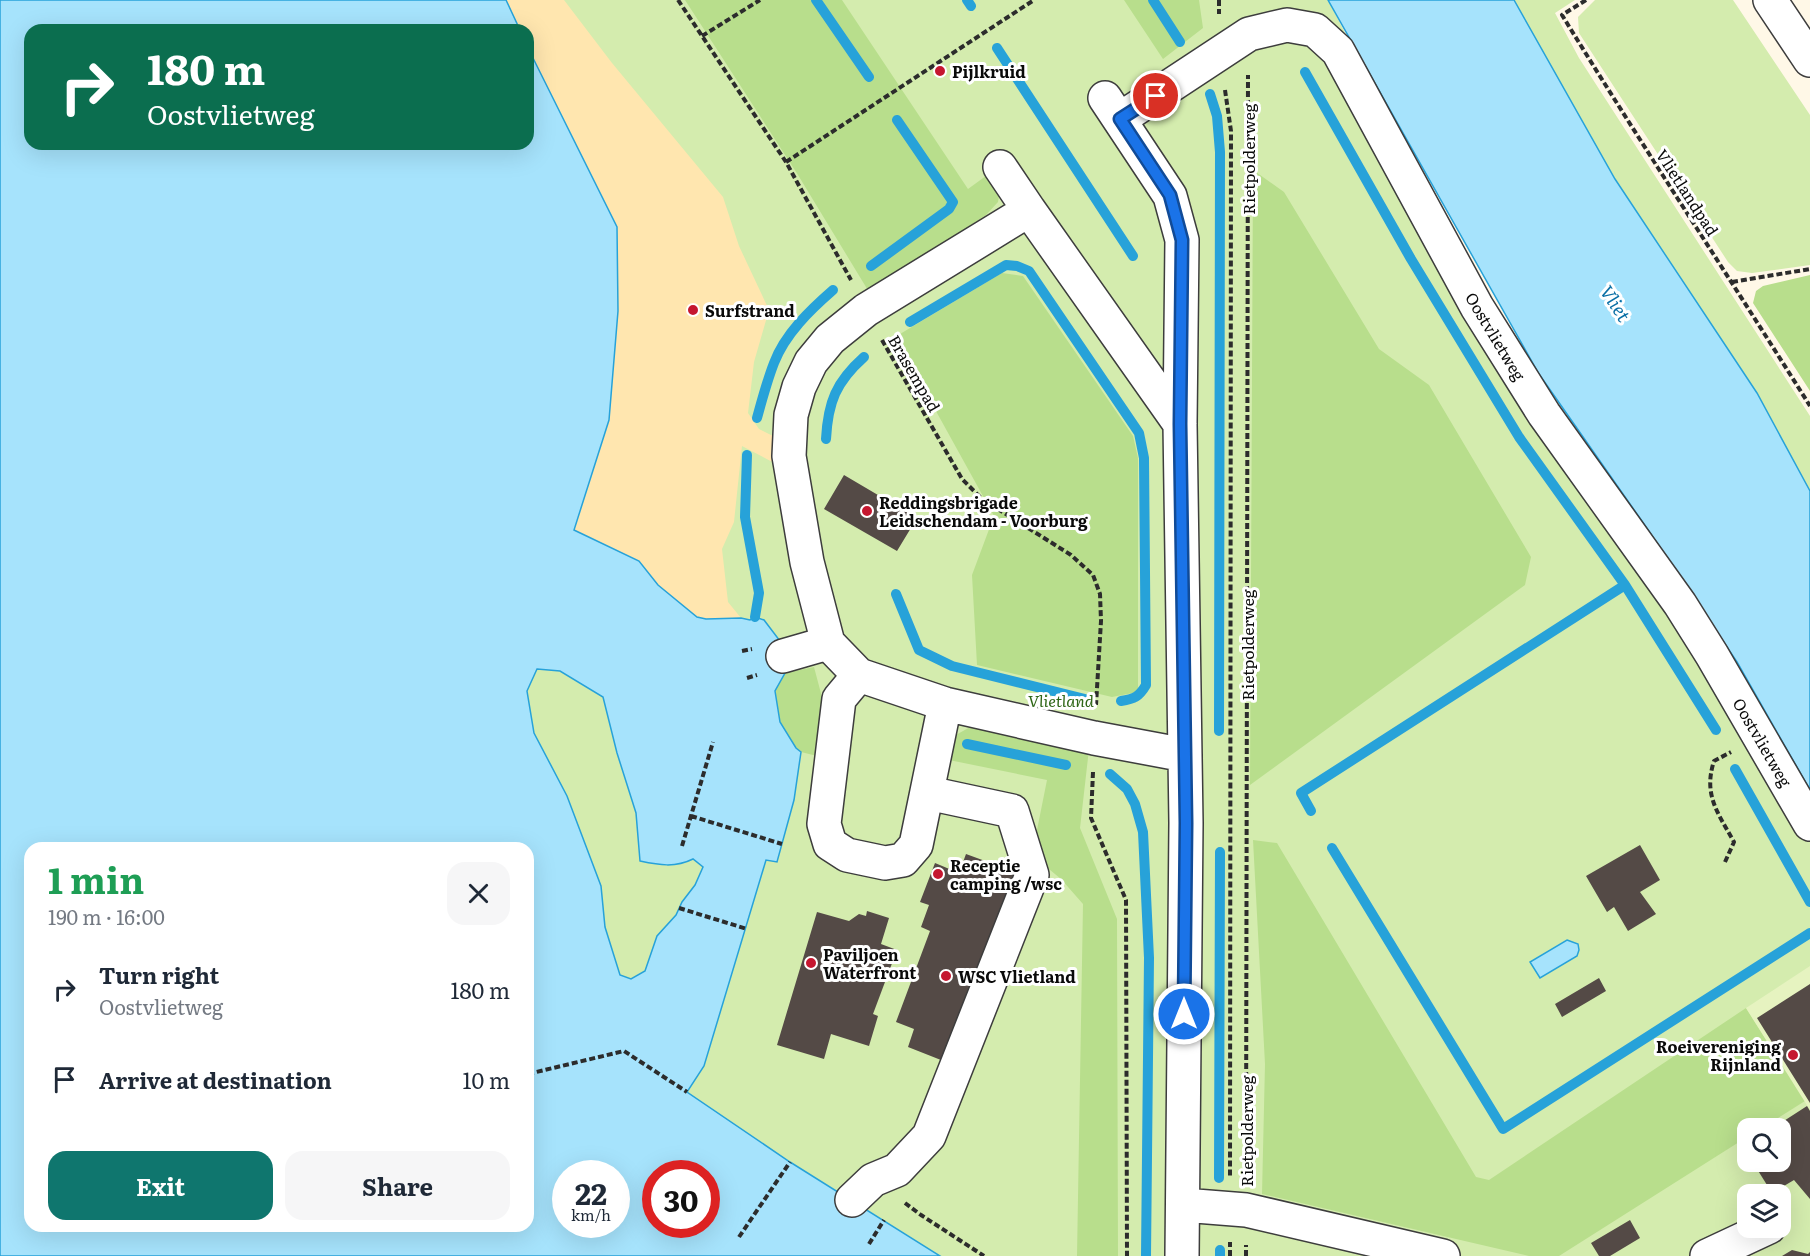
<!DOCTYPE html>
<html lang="en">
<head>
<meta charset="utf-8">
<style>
  body { margin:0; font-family:Literata,serif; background:#f6f6f7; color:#1f2937; height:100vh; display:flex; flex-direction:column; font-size:22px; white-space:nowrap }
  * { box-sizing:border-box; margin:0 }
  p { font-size:20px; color:#747a83 }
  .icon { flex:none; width:33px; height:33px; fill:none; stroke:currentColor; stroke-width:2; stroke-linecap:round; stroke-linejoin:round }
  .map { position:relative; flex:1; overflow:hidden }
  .details { position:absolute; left:24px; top:842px; width:510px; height:390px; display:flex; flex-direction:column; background:#fff; border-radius:18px; box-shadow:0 6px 24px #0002 }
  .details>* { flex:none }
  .banner { position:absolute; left:24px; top:24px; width:510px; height:126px; border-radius:18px; box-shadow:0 6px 24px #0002; background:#0b6e4f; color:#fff; overflow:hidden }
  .fabs { position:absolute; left:1737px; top:1118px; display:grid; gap:12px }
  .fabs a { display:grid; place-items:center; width:54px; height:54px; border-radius:12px; background:#fff; box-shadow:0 6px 24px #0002; font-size:30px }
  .speed { position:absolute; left:552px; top:1160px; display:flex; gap:12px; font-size:30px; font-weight:700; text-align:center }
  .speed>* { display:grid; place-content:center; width:78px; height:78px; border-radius:50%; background:#fff; box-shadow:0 6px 24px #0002; line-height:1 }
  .speed small { font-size:15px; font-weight:400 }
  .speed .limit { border:9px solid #d22; background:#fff; color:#111 }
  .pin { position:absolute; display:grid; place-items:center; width:51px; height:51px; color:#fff; margin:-26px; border:3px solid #fff; border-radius:50%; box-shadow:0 2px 6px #0007 }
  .me { position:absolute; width:66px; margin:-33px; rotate:0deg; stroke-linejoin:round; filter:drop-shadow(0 0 4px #0008) }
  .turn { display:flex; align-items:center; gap:21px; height:126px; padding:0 24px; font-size:27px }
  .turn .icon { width:78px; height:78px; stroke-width:2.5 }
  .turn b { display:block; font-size:42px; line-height:51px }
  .round { display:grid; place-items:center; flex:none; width:63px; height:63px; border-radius:18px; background:#f6f6f7 }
  .overview { display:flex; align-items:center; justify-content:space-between; height:102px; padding:0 24px }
  h1 { font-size:36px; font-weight:700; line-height:45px; color:#1e9e55 }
  .button { display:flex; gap:12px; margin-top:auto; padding:12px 24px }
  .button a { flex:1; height:69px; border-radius:18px; background:#0f766e; color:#fff; font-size:24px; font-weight:700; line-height:69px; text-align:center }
  .button a+a { background:#f6f6f7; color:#1f2937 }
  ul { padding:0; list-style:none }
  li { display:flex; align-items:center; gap:18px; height:90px; padding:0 24px }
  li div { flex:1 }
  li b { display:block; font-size:22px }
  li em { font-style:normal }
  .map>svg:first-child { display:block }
  .green { fill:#d4ecae; fill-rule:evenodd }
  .forest { fill:#b8de8c }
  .sand { fill:#ffe6af }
  .pitch { fill:#e6f3c0 }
  .water { fill:#a6e3fc; stroke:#27a2d9; stroke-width:1.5; fill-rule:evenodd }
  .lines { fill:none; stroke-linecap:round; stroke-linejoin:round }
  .stream { stroke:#27a2d9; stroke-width:10 }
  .building { fill:#544a46 }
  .minor-casing { stroke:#3d3d3d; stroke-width:36 }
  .path { stroke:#2c2c2c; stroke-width:4; stroke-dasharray:6 3; stroke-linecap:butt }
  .minor { stroke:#fff; stroke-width:33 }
  .route-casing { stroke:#114b97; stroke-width:15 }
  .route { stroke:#1a73e8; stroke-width:10 }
  .poi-dot { fill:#c5172f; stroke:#fff; stroke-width:2 }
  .labels { text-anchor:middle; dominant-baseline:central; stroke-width:6; stroke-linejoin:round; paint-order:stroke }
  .poi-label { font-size:16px; font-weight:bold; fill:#0a0a0a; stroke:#fff; text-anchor:start }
  .street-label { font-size:16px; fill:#0a0a0a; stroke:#fff }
  .park-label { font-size:16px; font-style:italic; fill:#2e6616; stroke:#fff }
  .water-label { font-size:18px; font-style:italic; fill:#0a6fa5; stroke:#fff }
</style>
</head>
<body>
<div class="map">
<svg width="1810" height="1256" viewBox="0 0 1810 1256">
  <rect width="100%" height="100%" fill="#fff8e7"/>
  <path class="green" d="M 0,0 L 1328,0 L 1353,48 L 1319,22 L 1651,577 L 1810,839 L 1810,1256 L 0,1256 ZM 30,30 L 528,30 L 528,144 L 30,144 ZM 30,848 L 528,848 L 528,1226 L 30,1226 ZM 1748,1128 L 1780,1128 L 1780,1161 L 1748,1161 ZM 566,1173 L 616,1173 L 616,1224 L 566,1224 ZM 656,1173 L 706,1173 L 706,1224 L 656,1224 ZM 1748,1194 L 1780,1194 L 1780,1227 L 1748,1227 Z
    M 1514,0 L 1575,0 L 1555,13 L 1579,58 L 1810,416 L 1810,491 L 1757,393 L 1615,179 Z
    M 1595,0 L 1733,0 L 1810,115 L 1810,265 L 1752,273 L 1737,271 L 1728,262 L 1579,33 L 1578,17 Z"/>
  <path class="forest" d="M 685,0 L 842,0 L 968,189 L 990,173 L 1000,189 L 998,202 L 986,215 L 869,292 L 798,175 Z
    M 1124,0 L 1199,0 L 1203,28 L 1163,59 Z
    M 1253,170 L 1284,192 L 1379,349 L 1429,385 L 1531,557 L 1525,585 L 1250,785 Z
    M 1002,273 L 1023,276 L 1133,436 L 1138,458 L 1138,692 L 1112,697 L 977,665 L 972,575 L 994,516 L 895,337 Z
    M 1810,275 L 1810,391 L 1753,303 L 1756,291 L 1763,286 Z
    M 814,667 L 823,701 L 817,756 L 801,752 L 796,748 L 780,722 L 775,691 L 785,673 Z
    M 972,726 L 1089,749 L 1080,828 L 1117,919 L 1118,1256 L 1077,1256 L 1083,904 L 1061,879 L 1032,855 L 1047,780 L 949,760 L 954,736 Z
    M 1253,840 L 1277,843 L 1476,1177 L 1489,1180 L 1746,1008 L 1805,1101 L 1762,1128 L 1748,1128 L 1747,1137 L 1559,1256 L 1529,1256 L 1262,1194 L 1265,1064 Z"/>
  <path class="sand" d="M 506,0 L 564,0 L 612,63 L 723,197 L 739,246 L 769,310 L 754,362 L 748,413 L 759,429 L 777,438 L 778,465 L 742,446 L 734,522 L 722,549 L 728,602 L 741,618 L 706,619 L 697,617 L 658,585 L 639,561 L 574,530 L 609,420 L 618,311 L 617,227 L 528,48 L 528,30 L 520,30 Z"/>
  <path class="pitch" d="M 1810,966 L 1810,1110 L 1746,1008 Z"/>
  <path class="water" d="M 0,0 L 506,0 L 520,30 L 30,30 L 30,144 L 528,144 L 528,48 L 617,227 L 618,311 L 609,420 L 574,530 L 639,561 L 658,585 L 697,617 L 706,619 L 741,618 L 750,620 L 755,617 L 764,620 L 780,641 L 785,673 L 775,691 L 780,722 L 796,748 L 801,752 L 794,800 L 777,862 L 766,860 L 704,1066 L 687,1092 L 790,1162 L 940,1256 L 0,1256 ZM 537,669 L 560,671 L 603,697 L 617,753 L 636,813 L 640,861 C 659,865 675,868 693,859 L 703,867 L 695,885 L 682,902 L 676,915 L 657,936 L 645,971 L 631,979 L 620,975 L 605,927 L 601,886 L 567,796 L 534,733 L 527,691 ZM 30,848 L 528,848 L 528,1226 L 30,1226 ZM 566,1173 L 616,1173 L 616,1224 L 566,1224 ZM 656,1173 L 706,1173 L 706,1224 L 656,1224 Z
    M 1328,0 L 1514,0 L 1615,179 L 1757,393 L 1810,491 L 1810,790 L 1737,662 L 1644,524 L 1539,374 Z
    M 1567,940 L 1578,944 L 1579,950 L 1577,956 L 1540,978 L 1530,962 Z"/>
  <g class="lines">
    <path class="stream" d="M 816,0 L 869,77
      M 967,0 L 971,6
      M 1153,0 L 1180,42
      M 997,48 L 1133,256
      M 1305,72 L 1411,259 L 1519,437 L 1625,585
      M 1210,94 L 1217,116 L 1220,152 L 1219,731
      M 871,266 L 949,209 L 953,202 L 897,120
      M 910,322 L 1006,265 L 1017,266 L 1029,271 L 1139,433 L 1144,458 L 1146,685 C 1139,697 1134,699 1121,701
      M 757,418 C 762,400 767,381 774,363 C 785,334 810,310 833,290
      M 826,439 C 828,402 836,382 864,357
      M 747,455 L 745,517 L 759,593 L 755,617
      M 896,594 L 919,650 L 952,666 L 1085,699
      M 967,744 L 1066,765
      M 1735,769 L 1810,902
      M 1110,774 L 1127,789 L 1135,804 L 1143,832 L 1149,958 L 1146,1256
      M 1311,811 L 1301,793 L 1625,585 L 1716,730
      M 1332,848 L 1503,1129 L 1810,933
      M 1219,1178 L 1220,852
      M 1220,1250 L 1220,1256"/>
  </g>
  <path class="building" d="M 844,475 L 917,518 L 897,551 L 824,509 Z
    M 1640,845 L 1660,880 L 1640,892 L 1656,914 L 1628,931 L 1614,907 L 1607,912 L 1586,876 Z
    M 966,854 L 1018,873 L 946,1062 L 908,1047 L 914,1029 L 896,1022 L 930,931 L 921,927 L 929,905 L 920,902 L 935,863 L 959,873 Z
    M 867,911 L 889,918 L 881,944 L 897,950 L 873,1014 L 878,1016 L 869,1046 L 831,1034 L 824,1059 L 777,1045 L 817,912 L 849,921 L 859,914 L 866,916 Z
    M 1599,978 L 1606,991 L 1562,1017 L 1555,1004 Z
    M 1810,984 L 1810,1103 L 1757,1018 Z
    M 1807,1106 L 1810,1111 L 1810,1199 L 1794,1180 L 1772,1193 L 1752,1161 L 1780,1161 L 1780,1128 L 1773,1128 Z
    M 1630,1220 L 1640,1238 L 1610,1256 L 1599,1256 L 1591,1243 Z
    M 1792,1250 L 1808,1254 L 1810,1252 L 1810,1256 L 1782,1256 Z"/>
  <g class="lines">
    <defs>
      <path id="minor" d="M 1770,0 L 1810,60
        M 1105,98 L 1170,196 L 1182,240 L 1180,424 L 1186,823 L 1182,1256
        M 1120,119 L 1249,34 L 1287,25 L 1315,30 L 1338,51 L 1477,307 L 1544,414 L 1680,604 L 1712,655 L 1810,824
        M 1000,167 L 1029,210
        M 1180,424 L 1029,210 L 866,310 L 830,339 L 811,362 L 799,387 L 791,415 L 789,456 L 807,562 L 828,643 L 859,675 L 945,704 L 1094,738 L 1185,755
        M 783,656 L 828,643
        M 859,675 L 839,699 L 824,824 L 830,844 L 847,855 L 885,863 L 903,860 L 916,845 L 945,704
        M 852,1200 L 873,1180 L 897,1170 L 929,1136 L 1032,875 L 1012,811 L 928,793
        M 1183,1205 L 1246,1210 L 1443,1256
        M 1707,1256 L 1769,1227"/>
    </defs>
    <use href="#minor" class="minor-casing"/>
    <path class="path" d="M 678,0 L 786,162 L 851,280
      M 1219,0 L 1219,14
      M 1586,0 L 1562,15 C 1643,147 1728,275 1810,406
      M 702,36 L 760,0
      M 1225,90 L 1231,131 L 1230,1177
      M 786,162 L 1034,0
      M 1732,282 L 1810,269
      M 882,340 L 962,479 L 982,499 L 1071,555 L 1093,575 L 1100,594 L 1101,621 L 1096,705
      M 742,651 L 752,649
      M 747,678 L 757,675
      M 1093,772 L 1091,818 L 1126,900 L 1127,1256
      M 691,816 L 782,844
      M 682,846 L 713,742
      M 1725,862 L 1734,842 C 1718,813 1703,795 1714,761 L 1731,752
      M 679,908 L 747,929
      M 528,1074 L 624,1051 L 687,1092
      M 1246,1177 L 1248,75
      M 905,1203 L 921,1215 L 984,1256
      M 739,1237 L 790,1162
      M 869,1244 L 884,1220
      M 1230,1256 L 1230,1242
      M 1246,1256 L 1246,1245"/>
    <use href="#minor" class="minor"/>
  </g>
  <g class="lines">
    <defs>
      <path id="route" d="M 1156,96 L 1120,119 L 1170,195 L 1182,240 L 1180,424 L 1186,823 L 1184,1014"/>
    </defs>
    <use href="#route" class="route-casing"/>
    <use href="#route" class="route"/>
  </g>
  <g class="poi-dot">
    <circle cx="940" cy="71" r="6"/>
    <circle cx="693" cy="310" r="6"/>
    <circle cx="867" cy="511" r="6"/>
    <circle cx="938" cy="874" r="6"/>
    <circle cx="811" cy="963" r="6"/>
    <circle cx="946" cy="976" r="6"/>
    <circle cx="1793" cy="1055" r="6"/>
  </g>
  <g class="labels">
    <g class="poi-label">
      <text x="952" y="71">Pijlkruid</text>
      <text x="705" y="310">Surfstrand</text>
      <text x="879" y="502">Reddingsbrigade<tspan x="879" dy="18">Leidschendam - Voorburg</tspan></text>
      <text x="950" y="865">Receptie<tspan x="950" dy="18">camping /wsc</tspan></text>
      <text x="823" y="954">Paviljoen<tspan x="823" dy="18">Waterfront</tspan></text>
      <text x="958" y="976">WSC Vlietland</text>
      <text x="1781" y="1046" text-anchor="end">Roeivereniging<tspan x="1781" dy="18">Rijnland</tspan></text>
    </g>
    <g class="street-label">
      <text transform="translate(1248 159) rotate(-90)">Rietpolderweg</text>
      <text transform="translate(1688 192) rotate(57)">Vlietlandpad</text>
      <text transform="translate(1496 336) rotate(59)">Oostvlietweg</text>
      <text transform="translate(915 373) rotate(60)">Brasempad</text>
      <text transform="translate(1247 645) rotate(-90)">Rietpolderweg</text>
      <text transform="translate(1763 742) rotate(60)">Oostvlietweg</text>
      <text transform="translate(1246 1131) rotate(-90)">Rietpolderweg</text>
    </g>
    <g class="park-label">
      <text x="1061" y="700">Vlietland</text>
    </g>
    <g class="water-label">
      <text transform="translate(1616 303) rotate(57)">Vliet</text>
    </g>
  </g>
</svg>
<div class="fabs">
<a><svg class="icon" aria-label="search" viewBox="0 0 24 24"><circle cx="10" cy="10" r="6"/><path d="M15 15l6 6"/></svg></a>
<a><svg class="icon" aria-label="layers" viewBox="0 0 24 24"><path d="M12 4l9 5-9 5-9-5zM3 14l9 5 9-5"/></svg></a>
</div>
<div class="speed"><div>22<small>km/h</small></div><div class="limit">30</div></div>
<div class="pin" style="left:1156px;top:96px;background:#d93025"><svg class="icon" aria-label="arrive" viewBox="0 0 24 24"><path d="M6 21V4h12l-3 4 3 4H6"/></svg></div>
<svg class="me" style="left:1184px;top:1014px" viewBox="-20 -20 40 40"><circle r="17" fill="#1a73e8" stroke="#fff" stroke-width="3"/><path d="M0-11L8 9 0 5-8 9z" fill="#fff"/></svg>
<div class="banner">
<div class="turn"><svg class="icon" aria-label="right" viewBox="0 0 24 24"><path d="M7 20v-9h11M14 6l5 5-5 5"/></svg><div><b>180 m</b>Oostvlietweg</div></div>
</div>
<section class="details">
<div class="overview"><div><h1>1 min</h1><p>190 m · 16:00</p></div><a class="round"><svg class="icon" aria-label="close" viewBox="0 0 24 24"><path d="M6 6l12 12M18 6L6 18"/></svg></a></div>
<ul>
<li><svg class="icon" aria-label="right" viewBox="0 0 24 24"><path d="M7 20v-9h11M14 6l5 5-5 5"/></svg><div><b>Turn right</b><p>Oostvlietweg</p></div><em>180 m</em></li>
<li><svg class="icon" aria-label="arrive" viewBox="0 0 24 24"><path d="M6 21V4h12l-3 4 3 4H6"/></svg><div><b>Arrive at destination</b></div><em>10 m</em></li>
</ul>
<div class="button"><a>Exit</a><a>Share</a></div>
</section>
</div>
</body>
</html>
